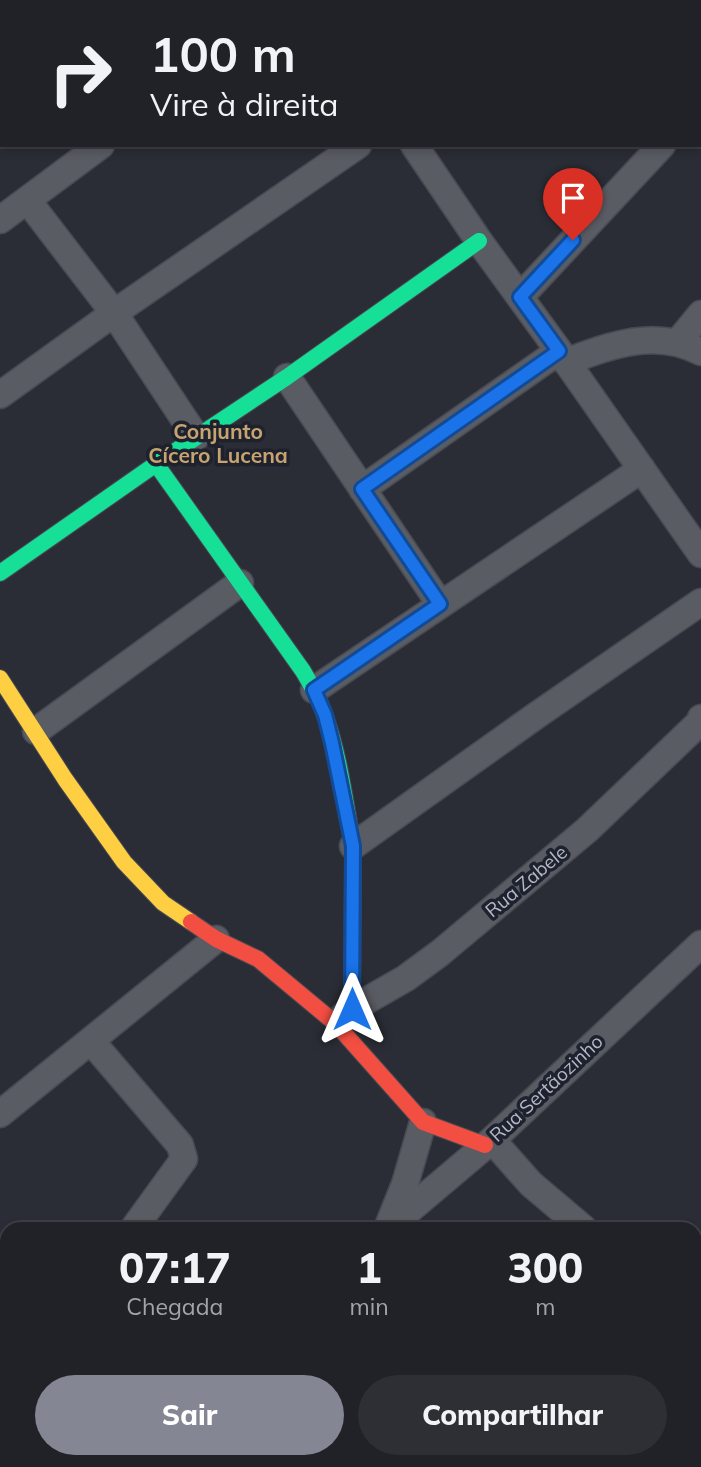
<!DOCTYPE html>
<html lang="pt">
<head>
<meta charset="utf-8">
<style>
  body { margin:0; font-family:Mulish,sans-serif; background:#2d2f34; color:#f1f3f6; height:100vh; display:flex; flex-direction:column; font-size:26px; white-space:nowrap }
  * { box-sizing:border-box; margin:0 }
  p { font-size:23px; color:#a2a4a8 }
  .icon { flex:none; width:38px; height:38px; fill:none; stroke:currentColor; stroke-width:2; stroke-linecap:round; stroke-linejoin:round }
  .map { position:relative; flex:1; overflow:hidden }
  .panel { position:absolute; left:0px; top:1222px; width:702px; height:247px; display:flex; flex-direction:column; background:#202228; border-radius:21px 21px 0 0; box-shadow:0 4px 10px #0003,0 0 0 2px #3d3f45 }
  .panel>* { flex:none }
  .banner { position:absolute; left:0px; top:0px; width:702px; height:147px; box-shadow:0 4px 10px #0003,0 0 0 2px #3d3f45; background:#202228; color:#f1f3f6; overflow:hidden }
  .pin { position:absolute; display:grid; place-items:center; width:60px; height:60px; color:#fff; margin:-72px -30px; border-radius:50% 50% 50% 0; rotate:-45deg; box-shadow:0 0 7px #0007 }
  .pin .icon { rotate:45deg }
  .me { position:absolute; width:77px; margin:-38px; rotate:0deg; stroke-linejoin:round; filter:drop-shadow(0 0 5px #0008) }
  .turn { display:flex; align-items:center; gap:24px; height:147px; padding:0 35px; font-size:32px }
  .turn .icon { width:91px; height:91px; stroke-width:2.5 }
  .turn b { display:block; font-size:49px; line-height:60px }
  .eta { display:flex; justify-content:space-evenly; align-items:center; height:119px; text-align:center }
  .eta b { font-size:42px; font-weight:800; line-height:49px }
  .cta { display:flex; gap:14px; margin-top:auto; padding:14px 35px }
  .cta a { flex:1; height:80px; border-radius:42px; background:#848793; color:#fff; font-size:28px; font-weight:800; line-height:80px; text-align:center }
  .cta a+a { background:#2d2f34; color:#f1f3f6 }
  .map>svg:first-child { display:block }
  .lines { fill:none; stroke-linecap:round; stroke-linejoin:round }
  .street-casing { stroke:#474a52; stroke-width:29 }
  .fast-casing { stroke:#474a52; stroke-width:18 }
  .slow-casing { stroke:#474a52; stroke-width:18 }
  .jam-casing { stroke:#474a52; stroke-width:18 }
  .street { stroke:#5a5c63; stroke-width:26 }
  .fast { stroke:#16e098; stroke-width:16 }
  .slow { stroke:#ffcf43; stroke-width:16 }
  .jam { stroke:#f24e42; stroke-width:16 }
  .route-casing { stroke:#114b97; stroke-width:18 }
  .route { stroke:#1a73e8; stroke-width:12 }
  .labels { text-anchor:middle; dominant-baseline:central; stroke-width:7; stroke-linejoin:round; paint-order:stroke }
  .street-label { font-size:19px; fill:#b5b8c5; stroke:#1e222e }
  .neighbourhood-label { font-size:21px; font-weight:bold; fill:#c6a36f; stroke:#1e222e }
</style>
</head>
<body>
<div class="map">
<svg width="701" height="1467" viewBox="0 0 701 1467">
  <rect width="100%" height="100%" fill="#2a2d35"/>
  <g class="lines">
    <defs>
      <path id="street" d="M 307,2 L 310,0
        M 0,18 L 2,20
        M 700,105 L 701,104
        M 414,145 L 479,241 L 559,351 L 701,554
        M 28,201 L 114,313 L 196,437
        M 0,220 L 101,145
        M 520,297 L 662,145
        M 678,342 L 701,314
        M 566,362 C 611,345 656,328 701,352
        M 287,377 L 440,604
        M 0,395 L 114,313 L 358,145
        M 362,489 L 559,351
        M 314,690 L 642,469
        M 36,731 L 240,583
        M 353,846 L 537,715 L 701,602
        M 341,1018 L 352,1009 L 406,978 L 440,953 L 587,830 L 699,723 L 701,718
        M 91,1041 L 180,1145 L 184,1159 L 134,1228
        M 0,1114 L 216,939
        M 492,1140 L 531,1184 L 583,1228
        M 389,1224 L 405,1184 L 423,1122
        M 388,1228 L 492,1140 L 701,944
        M 0,1369 L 7,1362
        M 691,1461 L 691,1467
        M 109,1467 L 115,1461"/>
      <path id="fast" d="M 156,464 L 303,671 C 311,685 320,700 325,716 C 340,757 345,803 353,846 L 353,857
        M 0,573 L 156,464 L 287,377 L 479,241"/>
      <path id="slow" d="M 0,678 L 65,779 L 124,862 L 163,903 L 191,922
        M 352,1009 L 353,857"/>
      <path id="jam" d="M 191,922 L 216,939 L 258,959 L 335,1023 L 423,1122 L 485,1145"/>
    </defs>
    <use href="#street" class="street-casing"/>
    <use href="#fast" class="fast-casing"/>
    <use href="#slow" class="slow-casing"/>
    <use href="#jam" class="jam-casing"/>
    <use href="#street" class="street"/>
    <use href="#fast" class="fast"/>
    <use href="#slow" class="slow"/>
    <use href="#jam" class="jam"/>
  </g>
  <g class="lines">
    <defs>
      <path id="route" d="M 352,1009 L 353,846 L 332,743 L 325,715 L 314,690 L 440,604 L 362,489 L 559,351 L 520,297 L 573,240"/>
    </defs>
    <use href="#route" class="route-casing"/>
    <use href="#route" class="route"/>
  </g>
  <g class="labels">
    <g class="street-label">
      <text transform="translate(526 881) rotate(-40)">Rua Zabele</text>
      <text transform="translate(546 1088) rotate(-43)">Rua Sertãozinho</text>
    </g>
    <g class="neighbourhood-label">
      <text x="218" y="431">Conjunto<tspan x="218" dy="24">Cícero Lucena</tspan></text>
    </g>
  </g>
</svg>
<div class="pin" style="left:573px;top:240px;background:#d93025"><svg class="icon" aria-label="arrive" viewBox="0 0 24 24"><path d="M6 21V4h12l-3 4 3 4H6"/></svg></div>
<svg class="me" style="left:352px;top:1009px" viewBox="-20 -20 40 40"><path d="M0-17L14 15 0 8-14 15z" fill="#1a73e8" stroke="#fff" stroke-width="4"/></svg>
<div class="banner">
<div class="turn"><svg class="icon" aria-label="right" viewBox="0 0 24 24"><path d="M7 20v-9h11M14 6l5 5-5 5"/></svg><div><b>100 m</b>Vire à direita</div></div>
</div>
<section class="panel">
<div class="eta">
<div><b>07:17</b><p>Chegada</p></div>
<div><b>1</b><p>min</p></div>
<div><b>300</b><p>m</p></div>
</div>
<div class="cta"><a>Sair</a><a>Compartilhar</a></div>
</section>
</div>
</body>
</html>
